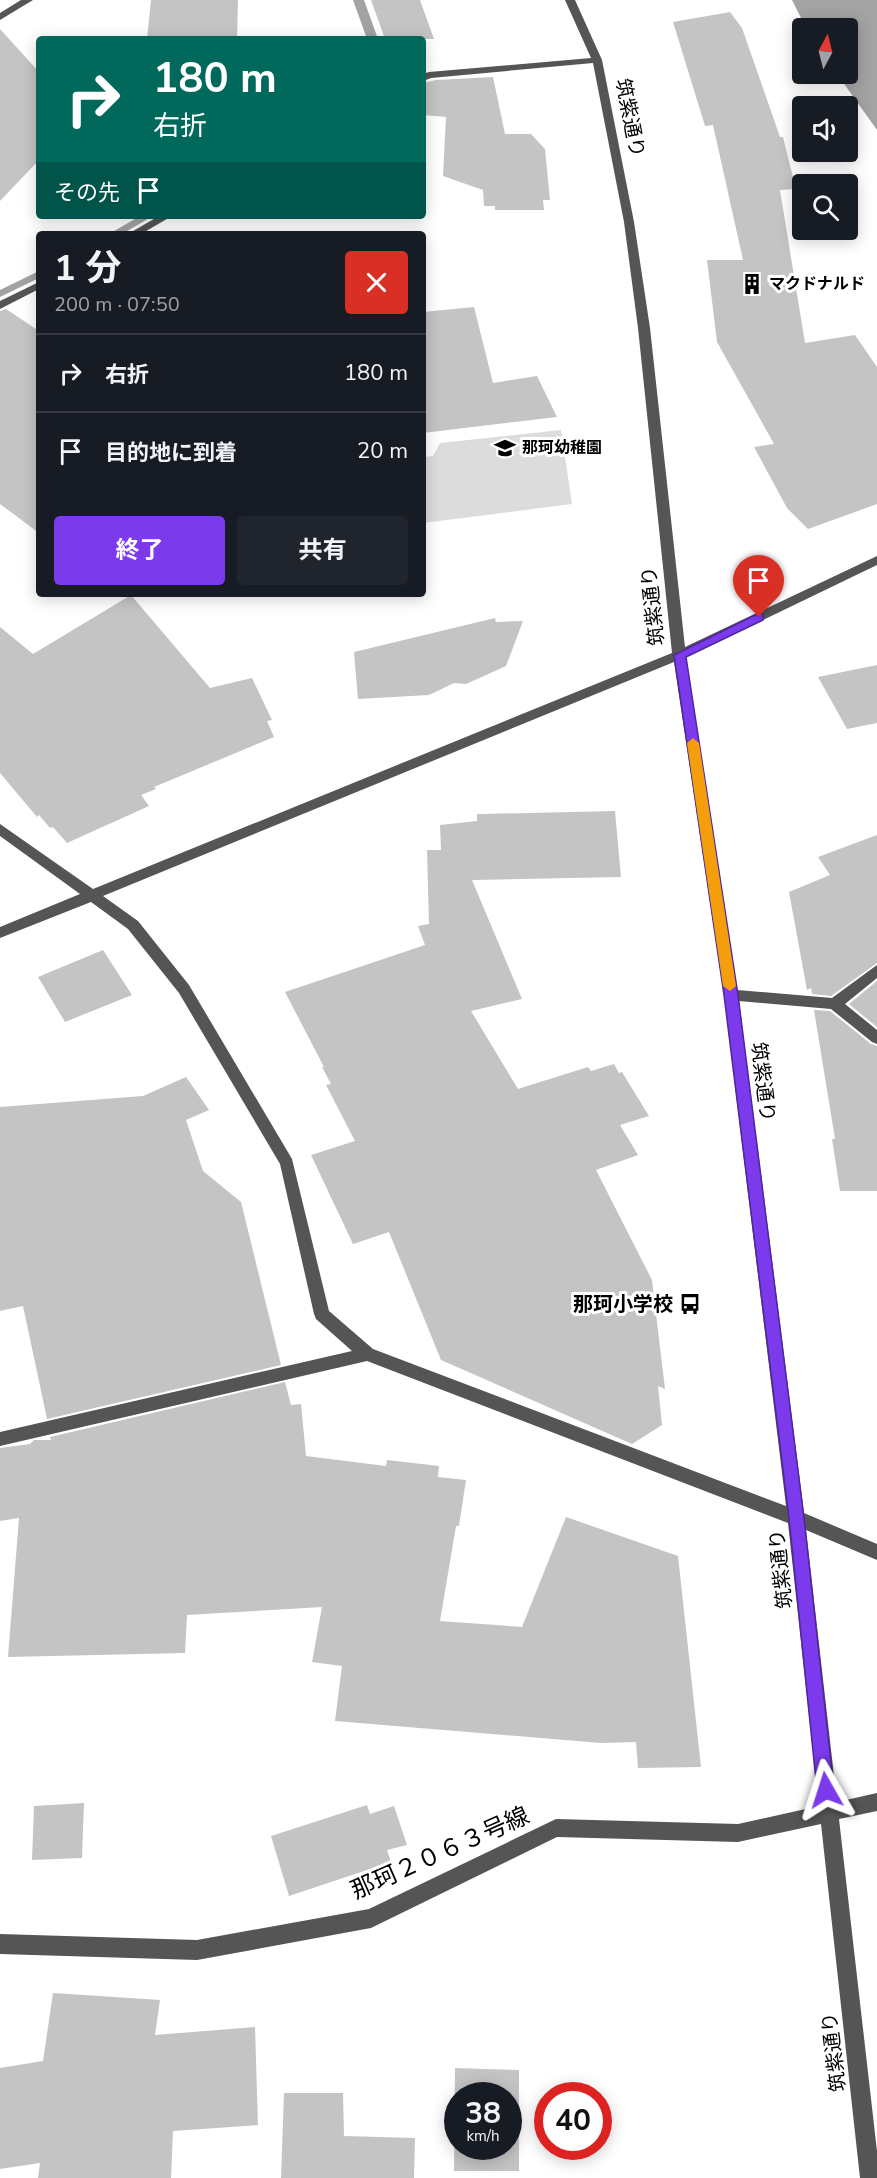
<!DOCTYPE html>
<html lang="ja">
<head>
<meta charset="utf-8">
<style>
  body { margin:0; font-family:"Nunito Sans","Noto Sans JP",sans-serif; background:#20242c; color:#f1f3f6; height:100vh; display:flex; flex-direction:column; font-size:22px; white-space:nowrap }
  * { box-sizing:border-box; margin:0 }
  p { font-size:20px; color:#9ea1a6 }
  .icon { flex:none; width:33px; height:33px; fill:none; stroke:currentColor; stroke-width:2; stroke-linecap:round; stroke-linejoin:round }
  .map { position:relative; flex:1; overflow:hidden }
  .panel { position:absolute; left:36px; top:231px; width:390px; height:366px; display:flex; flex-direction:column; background:#171b24; border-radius:6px; box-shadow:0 3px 15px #0003 }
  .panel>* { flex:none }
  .guide { position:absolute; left:36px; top:36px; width:390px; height:183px; border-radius:6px; box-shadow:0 3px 15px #0003; background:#00695c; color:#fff; overflow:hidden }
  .needle { width:39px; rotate:7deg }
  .controls { position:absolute; left:792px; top:18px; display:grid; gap:12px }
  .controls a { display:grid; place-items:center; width:66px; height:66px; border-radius:6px; background:#171b24; box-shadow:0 3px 15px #0003; font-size:30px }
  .speed { position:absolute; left:444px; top:2082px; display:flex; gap:12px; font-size:30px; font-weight:700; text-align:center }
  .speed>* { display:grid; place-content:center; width:78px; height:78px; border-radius:50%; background:#171b24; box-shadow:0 3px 15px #0003; line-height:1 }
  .speed small { font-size:15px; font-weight:400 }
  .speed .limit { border:9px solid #d22; background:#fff; color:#111 }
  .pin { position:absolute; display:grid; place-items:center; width:51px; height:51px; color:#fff; margin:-62px -26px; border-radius:50% 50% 50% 0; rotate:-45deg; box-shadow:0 0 6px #0007 }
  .pin .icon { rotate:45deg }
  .me { position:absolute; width:66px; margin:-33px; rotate:354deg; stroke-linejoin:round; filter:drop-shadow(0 0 4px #0008) }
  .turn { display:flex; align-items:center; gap:21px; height:126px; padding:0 18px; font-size:27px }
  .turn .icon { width:78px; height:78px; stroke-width:2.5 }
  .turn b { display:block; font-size:42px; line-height:51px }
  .then { display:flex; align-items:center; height:57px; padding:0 18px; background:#0003; gap:12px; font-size:22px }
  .round { display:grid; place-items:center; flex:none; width:63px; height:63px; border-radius:6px; background:#20242c }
  .summary { display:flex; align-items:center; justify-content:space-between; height:102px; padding:0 18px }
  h1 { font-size:36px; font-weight:700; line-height:45px }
  .primary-button { display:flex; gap:12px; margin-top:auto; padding:12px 18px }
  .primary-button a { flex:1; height:69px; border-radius:6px; background:#7c3aed; color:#fff; font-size:24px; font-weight:700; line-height:69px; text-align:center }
  .primary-button a+a { background:#20242c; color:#f1f3f6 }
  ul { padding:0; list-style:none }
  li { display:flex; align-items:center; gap:18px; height:78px; padding:0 18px; border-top:2px solid #363941 }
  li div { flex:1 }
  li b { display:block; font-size:22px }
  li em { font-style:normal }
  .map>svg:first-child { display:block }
  .green { fill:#dcdcdc }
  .water { fill:#a3a3a3 }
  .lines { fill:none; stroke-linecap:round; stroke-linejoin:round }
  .stream { fill:#a3a3a3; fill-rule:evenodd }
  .building { fill:#c4c4c4; fill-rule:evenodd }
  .minor { fill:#555; fill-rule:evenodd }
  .route { fill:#7c3aed; stroke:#51269a; stroke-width:1.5 }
  .slow { fill:#f59e0b }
  .labels { text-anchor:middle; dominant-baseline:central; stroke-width:6; stroke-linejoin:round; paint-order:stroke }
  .far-poi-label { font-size:16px; font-weight:bold; fill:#000; stroke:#fff; text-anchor:start }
  .street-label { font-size:20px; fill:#000; stroke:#fff }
  .poi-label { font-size:20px; font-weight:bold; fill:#000; stroke:#fff; text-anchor:end }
  .near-street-label { font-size:24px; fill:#000; stroke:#fff }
</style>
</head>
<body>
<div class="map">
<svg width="877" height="2178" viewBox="0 0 877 2178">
  <rect width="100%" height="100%" fill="#fff"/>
  <path class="green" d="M 561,430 L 572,504 L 423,523 L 423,457 L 433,456 L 440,443 Z"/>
  <path class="water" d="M 353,0 L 364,0 L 378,39 L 367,39 Z
    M 792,0 L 877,0 L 877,130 L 837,74 L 848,74 L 848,28 L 806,28 Z"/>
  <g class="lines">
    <path class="stream" d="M 140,216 L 153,216 L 122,234 L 109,234 Z
      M 39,271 L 39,278 L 0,297 L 0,290 Z"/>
  </g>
  <path class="building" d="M 151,0 L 238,0 L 237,39 L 147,39 Z
    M 371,0 L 420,0 L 434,39 L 385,39 Z
    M 730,12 L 742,28 L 780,137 L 783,137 L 796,189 L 780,190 L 805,343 L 855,335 L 877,367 L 877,504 L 808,529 L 787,508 L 754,447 L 774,444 L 717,342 L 707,260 L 743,260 L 713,125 L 705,126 L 673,22 Z
    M 0,29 L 39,72 L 39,160 L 0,201 Z
    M 493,77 L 505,134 L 531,134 L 545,149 L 550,200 L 543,200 L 544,210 L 495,210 L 495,206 L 484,206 L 483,190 L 443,176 L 446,117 L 423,115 L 423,83 L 436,80 Z
    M 474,307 L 493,383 L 537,376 L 557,417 L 423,433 L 423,312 Z
    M 6,309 L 39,331 L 39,533 L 0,504 L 0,311 Z
    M 131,595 L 210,688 L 252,678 L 272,720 L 267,721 L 274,737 L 154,787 L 156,789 L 141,795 L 149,806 L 67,843 L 53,827 L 50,828 L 39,815 L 37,817 L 0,773 L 0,627 L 33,654 Z
    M 495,618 L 496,622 L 523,621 L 506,666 L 466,684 L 454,683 L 429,695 L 358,699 L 354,652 Z
    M 877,665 L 877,723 L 847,729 L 818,677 Z
    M 615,811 L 621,877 L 472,880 L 522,999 L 471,1011 L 518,1089 L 588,1067 L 591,1071 L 614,1064 L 619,1073 L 622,1072 L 649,1116 L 620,1125 L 638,1155 L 596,1170 L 652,1280 L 665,1389 L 658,1386 L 662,1425 L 632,1444 L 441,1360 L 389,1232 L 353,1244 L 311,1155 L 355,1141 L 326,1085 L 331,1084 L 322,1067 L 324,1067 L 285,992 L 425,945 L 418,926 L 429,924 L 427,850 L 441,850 L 440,825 L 477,821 L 477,814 L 481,814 Z
    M 877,835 L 877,963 L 831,996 L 812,994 L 811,988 L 807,990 L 789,892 L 830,875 L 818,857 Z
    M 103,950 L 132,995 L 65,1022 L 38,977 Z
    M 877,981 L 877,1027 L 849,1004 Z
    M 814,1010 L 830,1011 L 871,1044 L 877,1046 L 877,1191 L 840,1191 L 832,1139 L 835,1139 Z
    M 186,1077 L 209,1110 L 186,1120 L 203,1171 L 241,1202 L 281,1365 L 47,1419 L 23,1306 L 0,1311 L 0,1107 L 143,1096 Z
    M 285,1382 L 291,1405 L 301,1404 L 306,1456 L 386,1466 L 387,1460 L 439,1466 L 438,1477 L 466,1480 L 459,1526 L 456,1526 L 440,1621 L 522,1627 L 566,1517 L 678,1556 L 701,1767 L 638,1768 L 636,1742 L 601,1743 L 335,1721 L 342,1666 L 312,1662 L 322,1607 L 187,1615 L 185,1653 L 8,1657 L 19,1518 L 0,1521 L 0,1448 L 30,1444 L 34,1440 L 51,1440 L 50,1437 Z
    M 84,1803 L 82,1858 L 32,1860 L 34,1806 Z
    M 367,1805 L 370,1814 L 394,1806 L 407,1845 L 387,1850 L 391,1862 L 289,1896 L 271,1836 Z
    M 53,1993 L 160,2000 L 155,2035 L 255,2027 L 258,2125 L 173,2131 L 171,2178 L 38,2178 L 40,2163 L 0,2169 L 0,2068 L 43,2061 Z
    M 455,2068 L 519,2070 L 519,2171 L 454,2171 ZM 458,2096 L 508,2096 L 508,2146 L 458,2146 Z
    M 284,2093 L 343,2093 L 344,2136 L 415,2138 L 414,2178 L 281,2178 Z"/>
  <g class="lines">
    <path class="minor" d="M 21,0 L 33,0 L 0,20 L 0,13 Z
      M 565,0 L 575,0 L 602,60 L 634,222 L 650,328 L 685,647 L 877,556 L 877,565 L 686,657 L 737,990 L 832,998 L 877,965 L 877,978 L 845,1004 L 877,1030 L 877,1044 L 872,1042 L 831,1009 L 739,1001 L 804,1513 L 877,1544 L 877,1560 L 806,1530 L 837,1802 L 877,1793 L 877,1811 L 839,1819 L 877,2151 L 877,2178 L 860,2178 L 821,1824 L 738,1842 L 557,1837 L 371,1928 L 197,1960 L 0,1954 L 0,1934 L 197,1940 L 369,1909 L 556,1819 L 738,1824 L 819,1806 L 788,1523 L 367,1361 L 0,1446 L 0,1432 L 352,1351 L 316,1319 L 314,1314 L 280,1164 L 179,993 L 128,929 L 91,902 L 0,938 L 0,927 L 80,894 L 0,836 L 0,824 L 93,889 L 672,653 L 638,328 L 624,222 L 593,63 L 431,78 L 423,81 L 423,74 L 429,72 L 591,58 ZM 674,662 L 724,995 L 786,1506 L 373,1349 L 329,1311 L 292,1159 L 189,985 L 138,921 L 103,896 Z
      M 159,216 L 172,216 L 141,234 L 128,234 Z
      M 39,282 L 39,289 L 0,309 L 0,301 Z"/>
  </g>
  <path class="route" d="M 759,613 L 763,614 L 763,620 L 686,657 L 738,995 L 804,1518 L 834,1790 L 832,1796 L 826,1798 L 820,1796 L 817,1790 L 789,1518 L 724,995 L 674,655 Z"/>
  <path class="slow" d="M 693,738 L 699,743 L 736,986 L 730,991 L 723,986 L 687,743 Z"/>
  <defs>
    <symbol id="building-bare" viewBox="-9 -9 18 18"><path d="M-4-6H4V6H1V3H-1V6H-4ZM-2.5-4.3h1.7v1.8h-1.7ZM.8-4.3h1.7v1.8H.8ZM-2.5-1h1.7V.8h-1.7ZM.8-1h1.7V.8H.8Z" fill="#000" stroke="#fff" stroke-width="2.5" paint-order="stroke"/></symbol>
    <symbol id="school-bare" viewBox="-9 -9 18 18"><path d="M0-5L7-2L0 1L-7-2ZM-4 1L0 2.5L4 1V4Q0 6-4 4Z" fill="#000" stroke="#fff" stroke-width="2.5" paint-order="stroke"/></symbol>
    <symbol id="bus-bare" viewBox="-9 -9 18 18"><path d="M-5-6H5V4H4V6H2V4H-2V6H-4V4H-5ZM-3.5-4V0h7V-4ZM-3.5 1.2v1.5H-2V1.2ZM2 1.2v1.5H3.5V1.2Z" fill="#000" stroke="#fff" stroke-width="2.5" paint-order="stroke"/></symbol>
  </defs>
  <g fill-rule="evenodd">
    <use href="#building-bare" x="737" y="269" width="30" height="30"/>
    <use href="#school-bare" x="490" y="433" width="30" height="30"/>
    <use href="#bus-bare" x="675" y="1289" width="30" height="30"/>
  </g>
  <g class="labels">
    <g class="far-poi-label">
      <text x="769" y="284">マクドナルド</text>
      <text x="522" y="448">那珂幼稚園</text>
    </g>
    <g class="street-label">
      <text transform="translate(630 118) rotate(79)">筑紫通り</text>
      <text transform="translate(653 606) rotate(-96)">筑紫通り</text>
      <text transform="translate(763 1082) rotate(83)">筑紫通り</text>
      <text transform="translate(781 1569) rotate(-96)">筑紫通り</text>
      <text transform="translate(834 2052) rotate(-97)">筑紫通り</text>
    </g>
    <g class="poi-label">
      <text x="673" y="1304">那珂小学校</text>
    </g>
    <g class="near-street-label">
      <text transform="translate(440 1853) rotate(-24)">那珂２０６３号線</text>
    </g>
  </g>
</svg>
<div class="controls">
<a><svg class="needle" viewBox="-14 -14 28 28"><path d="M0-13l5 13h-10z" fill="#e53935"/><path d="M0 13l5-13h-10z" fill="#9ea1a6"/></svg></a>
<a><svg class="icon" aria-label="sound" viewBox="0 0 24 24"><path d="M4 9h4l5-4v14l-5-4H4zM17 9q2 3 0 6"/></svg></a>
<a><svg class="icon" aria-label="search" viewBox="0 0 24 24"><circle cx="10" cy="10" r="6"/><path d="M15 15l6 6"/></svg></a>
</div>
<div class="speed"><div>38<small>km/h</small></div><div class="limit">40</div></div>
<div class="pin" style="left:759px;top:617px;background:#d93025"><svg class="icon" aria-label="arrive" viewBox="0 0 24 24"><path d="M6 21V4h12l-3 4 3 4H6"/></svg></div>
<svg class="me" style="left:826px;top:1790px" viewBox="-20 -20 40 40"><path d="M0-17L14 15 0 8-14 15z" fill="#7c3aed" stroke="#fff" stroke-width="4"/></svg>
<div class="guide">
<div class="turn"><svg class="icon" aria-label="right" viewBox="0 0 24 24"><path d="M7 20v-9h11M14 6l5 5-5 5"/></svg><div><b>180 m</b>右折</div></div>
<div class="then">その先<svg class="icon" aria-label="arrive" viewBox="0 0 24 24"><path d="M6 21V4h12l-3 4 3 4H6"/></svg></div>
</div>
<section class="panel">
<div class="summary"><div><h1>1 分</h1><p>200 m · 07:50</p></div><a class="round" style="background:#d93025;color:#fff"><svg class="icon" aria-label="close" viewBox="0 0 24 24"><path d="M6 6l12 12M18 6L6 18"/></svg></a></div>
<ul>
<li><svg class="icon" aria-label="right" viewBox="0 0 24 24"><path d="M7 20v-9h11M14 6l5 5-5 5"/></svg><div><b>右折</b></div><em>180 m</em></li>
<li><svg class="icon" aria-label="arrive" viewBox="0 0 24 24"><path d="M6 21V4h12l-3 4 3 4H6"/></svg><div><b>目的地に到着</b></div><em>20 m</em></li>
</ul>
<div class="primary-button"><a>終了</a><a>共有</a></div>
</section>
</div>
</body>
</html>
